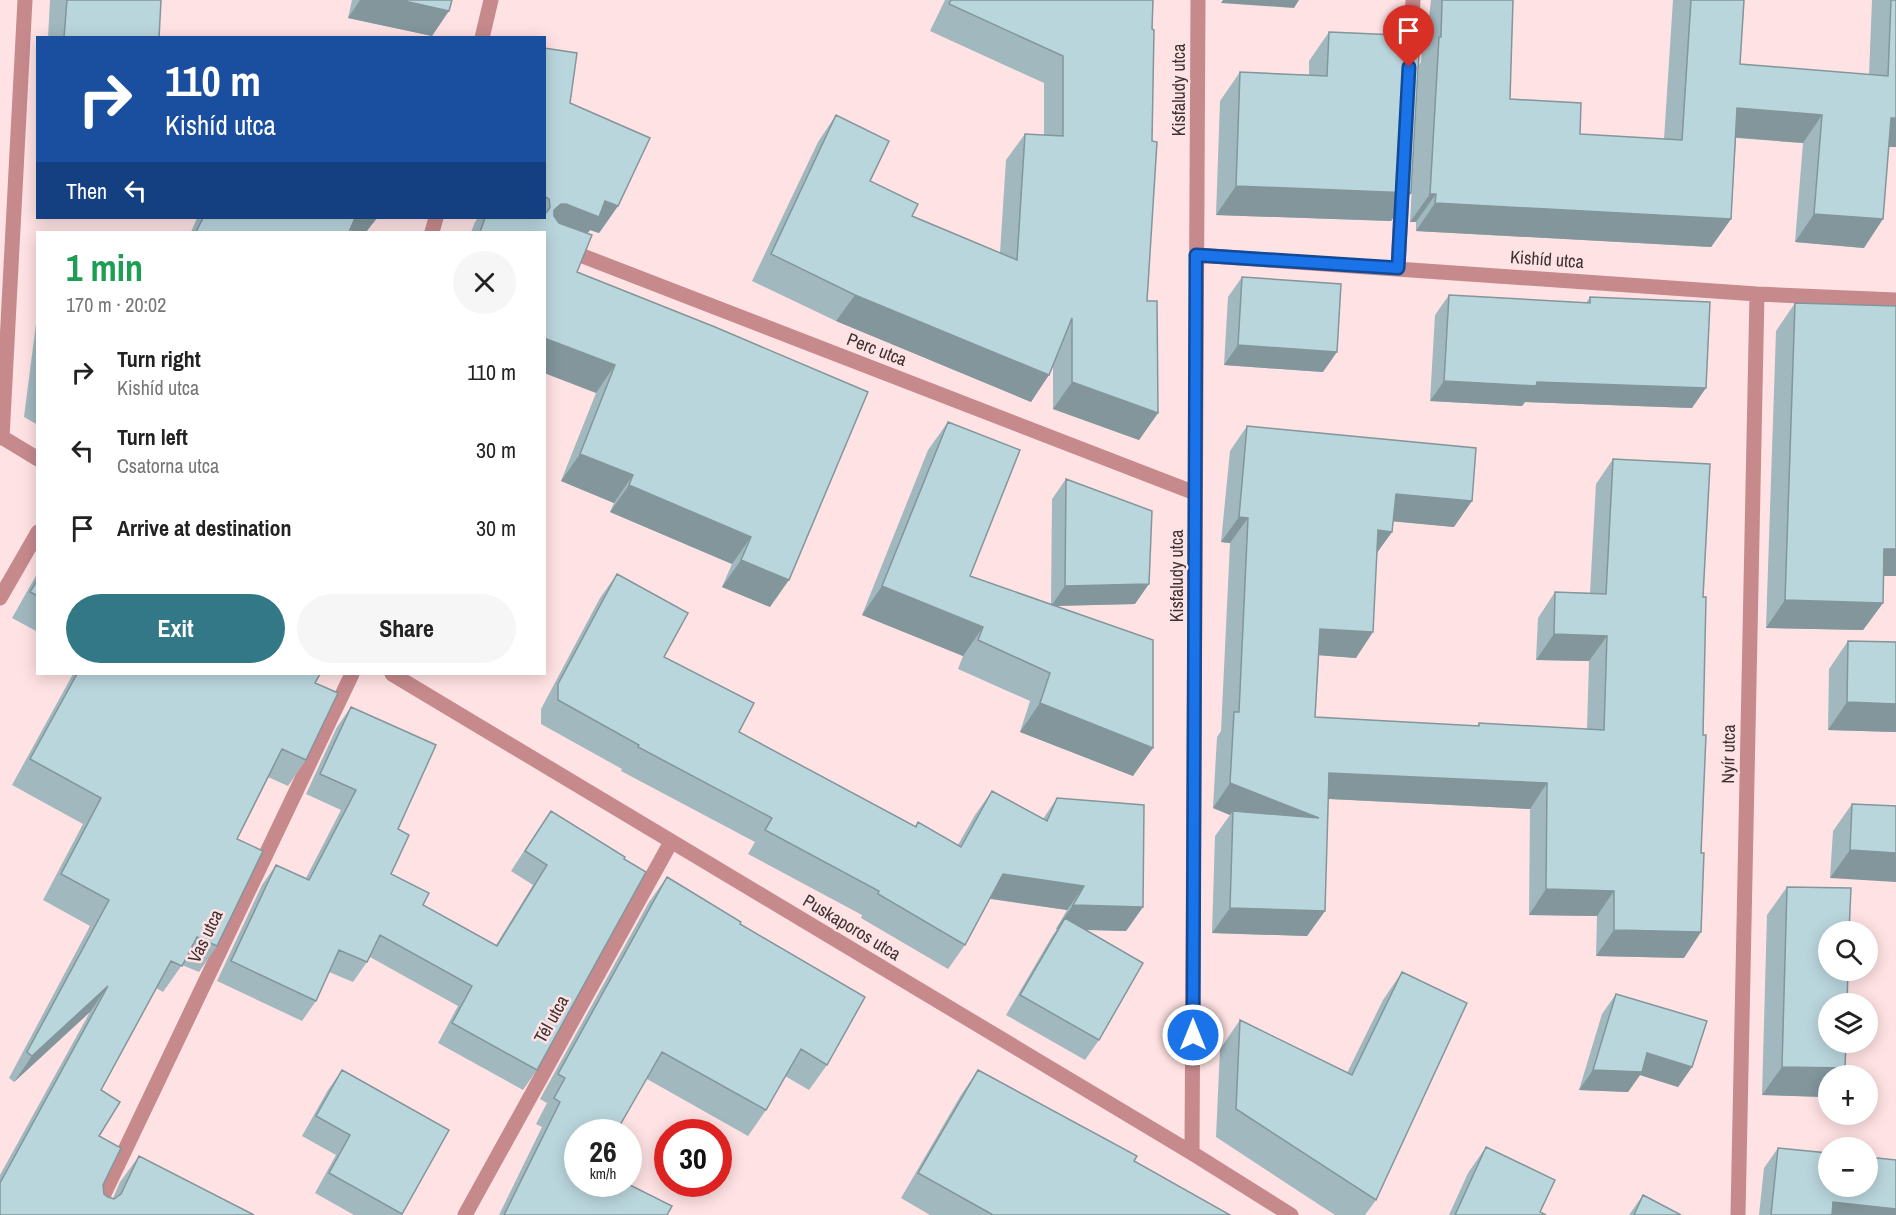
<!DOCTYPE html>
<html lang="en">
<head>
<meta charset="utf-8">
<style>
  body { margin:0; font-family:"Archivo Narrow",sans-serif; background:#f6f6f6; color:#222; height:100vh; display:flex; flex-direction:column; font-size:22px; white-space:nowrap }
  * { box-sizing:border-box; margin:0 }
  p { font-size:20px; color:#767676 }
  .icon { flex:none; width:33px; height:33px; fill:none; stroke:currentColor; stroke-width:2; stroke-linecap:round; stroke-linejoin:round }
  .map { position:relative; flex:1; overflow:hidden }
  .sheet { position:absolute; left:36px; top:231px; width:510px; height:444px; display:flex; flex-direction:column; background:#fff; border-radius:0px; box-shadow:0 3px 15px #0003 }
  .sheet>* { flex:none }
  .top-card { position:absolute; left:36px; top:36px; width:510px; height:183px; border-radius:0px; box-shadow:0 3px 15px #0003; background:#1a4fa0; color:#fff; overflow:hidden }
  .buttons { position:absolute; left:1818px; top:921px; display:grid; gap:12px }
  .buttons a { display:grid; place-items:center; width:60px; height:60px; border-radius:50%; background:#fff; box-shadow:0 3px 15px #0003; font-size:30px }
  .speed { position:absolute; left:564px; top:1119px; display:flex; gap:12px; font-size:30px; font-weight:700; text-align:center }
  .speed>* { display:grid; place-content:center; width:78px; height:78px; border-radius:50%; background:#fff; box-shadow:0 3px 15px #0003; line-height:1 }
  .speed small { font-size:15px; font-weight:400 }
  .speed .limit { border:9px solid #d22; background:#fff; color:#111 }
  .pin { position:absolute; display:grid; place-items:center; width:51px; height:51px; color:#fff; margin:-62px -26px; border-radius:50% 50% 50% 0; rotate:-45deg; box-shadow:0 0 6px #0007 }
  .pin .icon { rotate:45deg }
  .me { position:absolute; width:66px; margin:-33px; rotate:0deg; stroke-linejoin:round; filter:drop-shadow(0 0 4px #0008) }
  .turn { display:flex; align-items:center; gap:21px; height:126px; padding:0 30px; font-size:27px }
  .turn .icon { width:78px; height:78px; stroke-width:2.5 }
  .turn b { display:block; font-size:42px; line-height:51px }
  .then { display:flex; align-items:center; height:57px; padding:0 30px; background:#0003; gap:12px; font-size:22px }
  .round { display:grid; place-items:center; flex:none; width:63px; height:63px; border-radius:32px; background:#f6f6f6 }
  .headline { display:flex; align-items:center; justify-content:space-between; height:102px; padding:0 30px }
  h1 { font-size:36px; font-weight:800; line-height:45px; color:#1e9e55 }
  .action { display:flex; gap:12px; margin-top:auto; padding:12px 30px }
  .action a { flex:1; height:69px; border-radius:36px; background:#337886; color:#fff; font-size:24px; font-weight:800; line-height:69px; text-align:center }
  .action a+a { background:#f6f6f6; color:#222 }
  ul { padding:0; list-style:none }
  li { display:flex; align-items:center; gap:18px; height:78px; padding:0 30px }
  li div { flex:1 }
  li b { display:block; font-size:22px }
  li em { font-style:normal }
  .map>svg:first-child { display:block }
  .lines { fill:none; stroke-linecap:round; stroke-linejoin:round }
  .minor { stroke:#c68a8d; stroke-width:15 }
  .wall { fill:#a0b8be }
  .shaded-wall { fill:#82969b }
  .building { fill:#bad6dd; stroke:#82969b; stroke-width:1.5 }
  .route-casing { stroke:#114b97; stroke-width:15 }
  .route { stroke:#1a73e8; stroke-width:10 }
  .labels { text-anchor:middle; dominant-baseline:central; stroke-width:5; stroke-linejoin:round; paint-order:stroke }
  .street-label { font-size:18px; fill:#3d3233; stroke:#ffe2e3 }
</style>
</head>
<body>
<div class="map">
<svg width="1896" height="1215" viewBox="0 0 1896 1215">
  <rect width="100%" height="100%" fill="#ffe2e3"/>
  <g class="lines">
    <path class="minor" d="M 482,38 L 491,0
      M 1410,55 L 1413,0
      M 432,232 L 436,218
      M 544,241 L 1195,493
      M 1196,255 L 1757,294 L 1896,300
      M 1398,268 L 1402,187
      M 0,436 L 38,459
      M 2,438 L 25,0
      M 0,598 L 38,532
      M 392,674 L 1192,1153 L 1291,1215
      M 1192,1153 L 1198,0
      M 94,1215 L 352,674
      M 465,1215 L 671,842
      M 1738,1215 L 1757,294"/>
  </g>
  <path class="wall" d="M 50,0 L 161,0 L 159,38 L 48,38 Z
    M 352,0 L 452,0 L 432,36 L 348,18 Z
    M 945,0 L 1153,0 L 1147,301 L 1158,413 L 1139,440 L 1053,409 L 1053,365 L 1031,402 L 836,321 L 752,281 L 818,142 L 836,115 L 870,181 L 912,216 L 1000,253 L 1006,160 L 1025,134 L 1044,135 L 1044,83 L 930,31 Z
    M 1431,0 L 1513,0 L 1510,99 L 1580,134 L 1664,139 L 1673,0 L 1744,0 L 1740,64 L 1869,75 L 1872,0 L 1896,0 L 1896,147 L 1889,147 L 1864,248 L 1795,242 L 1803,143 L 1736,138 L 1731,219 L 1711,247 L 1416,231 L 1416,222 L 1410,222 L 1419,65 L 1421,62 L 1423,27 L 1429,18 Z
    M 1329,32 L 1411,193 L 1391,221 L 1216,215 L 1220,101 L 1240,72 L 1309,75 L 1309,61 Z
    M 544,48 L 618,206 L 599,233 L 590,230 L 587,233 L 577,272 L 715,327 L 770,607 L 722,587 L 732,564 L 610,512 L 614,503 L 561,481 L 596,393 L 544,232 L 471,232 L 475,222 L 478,218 L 544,218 Z
    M 197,218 L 377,218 L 366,232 L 355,232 L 350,230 L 349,232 L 191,232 Z
    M 1242,277 L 1323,372 L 1224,365 L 1228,297 Z
    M 1449,295 L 1586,303 L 1590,297 L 1692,408 L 1525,402 L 1522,406 L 1430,401 L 1435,315 Z
    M 1795,303 L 1896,306 L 1896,576 L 1883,576 L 1883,603 L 1863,630 L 1766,628 L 1776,331 Z
    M 38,308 L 38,425 L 24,417 Z
    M 948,422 L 970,576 L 1051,605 L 1052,499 L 1066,479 L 1135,604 L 1056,606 L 1133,776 L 1020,732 L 1030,701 L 958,669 L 963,656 L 862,615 L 928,450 Z
    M 1247,426 L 1454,527 L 1393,521 L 1392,532 L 1377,552 L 1356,658 L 1319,655 L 1315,717 L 1477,726 L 1479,723 L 1587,729 L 1589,661 L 1536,660 L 1538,618 L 1555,592 L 1590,593 L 1596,484 L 1613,459 L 1684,958 L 1596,956 L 1597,916 L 1529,915 L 1530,809 L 1328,799 L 1325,911 L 1307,936 L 1212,933 L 1215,836 L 1230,815 L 1213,808 L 1217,737 L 1221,731 L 1230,543 L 1221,542 L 1230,451 Z
    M 38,572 L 38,632 L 12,618 Z
    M 617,574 L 664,657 L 739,732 L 915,826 L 918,822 L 958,845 L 975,815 L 992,791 L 1043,819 L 1057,798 L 1143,907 L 1126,931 L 1086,930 L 1099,1040 L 1085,1060 L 1006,1015 L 1051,938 L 1057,929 L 1056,929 L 1067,910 L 990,899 L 965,945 L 948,969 L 861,918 L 862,915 L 748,854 L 755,842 L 621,771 L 622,769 L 541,724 L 541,709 L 600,598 Z
    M 1848,641 L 1896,642 L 1896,732 L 1828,730 L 1829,669 Z
    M 73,674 L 320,674 L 315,683 L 306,760 L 288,786 L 268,777 L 237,839 L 217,946 L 199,972 L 182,965 L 163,992 L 156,988 L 101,1090 L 99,1136 L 104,1194 L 108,1197 L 113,1198 L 120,1182 L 139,1156 L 254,1215 L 0,1215 L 0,1175 L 90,1012 L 14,1082 L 9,1078 L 90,926 L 43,900 L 83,824 L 12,785 Z
    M 351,707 L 398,829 L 391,874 L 423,905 L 496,945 L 533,885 L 511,871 L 537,831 L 551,811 L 537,1070 L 523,1090 L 438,1043 L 458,1006 L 370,957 L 367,962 L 353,982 L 329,972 L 316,1001 L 302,1021 L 217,981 L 262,885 L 276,865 L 306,878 L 341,810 L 306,794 L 337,727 Z
    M 1852,804 L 1896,806 L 1830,878 L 1833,831 Z
    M 667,877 L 740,924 L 827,1065 L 809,1090 L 785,1076 L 766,1110 L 748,1136 L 647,1079 L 578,1184 L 667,1215 L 499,1215 L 542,1127 L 536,1124 L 547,1103 L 540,1099 L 649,902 Z
    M 1787,887 L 1845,1068 L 1840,1076 L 1828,1076 L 1828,1093 L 1825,1097 L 1762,1095 L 1767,915 Z
    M 1402,972 L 1376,1200 L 1365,1215 L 1335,1215 L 1216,1137 L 1220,1049 L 1240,1020 L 1347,1073 L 1383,1000 Z
    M 1616,994 L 1692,1067 L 1678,1087 L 1640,1075 L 1628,1092 L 1579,1090 L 1602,1014 Z
    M 342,1070 L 449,1130 L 402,1215 L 354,1215 L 315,1193 L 336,1155 L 302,1136 L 328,1090 Z
    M 978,1070 L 1134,1161 L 1230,1215 L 930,1215 L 901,1198 L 961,1095 Z
    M 1486,1147 L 1540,1212 L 1546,1215 L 1449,1215 L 1468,1173 Z
    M 1778,1148 L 1896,1215 L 1759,1215 L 1764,1168 Z
    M 1643,1195 L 1681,1215 L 1629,1215 Z"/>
  <path class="shaded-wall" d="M 360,0 L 400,0 L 449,11 L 432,36 L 348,18 Z
    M 1223,0 L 1299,0 L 1294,8 L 1221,3 Z
    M 1737,108 L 1822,115 L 1803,143 L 1718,136 Z
    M 1891,118 L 1896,118 L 1896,147 L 1871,146 Z
    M 1236,186 L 1411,193 L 1391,221 L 1216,215 Z
    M 1430,194 L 1436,194 L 1416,222 L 1410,222 Z
    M 605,201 L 618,206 L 599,233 L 590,230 L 579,244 L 541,232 L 554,210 L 561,204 Z
    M 1435,203 L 1731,219 L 1711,247 L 1416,231 Z
    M 1814,214 L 1883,219 L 1864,248 L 1795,242 Z
    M 352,218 L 377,218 L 366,232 L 355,232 L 345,228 Z
    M 855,295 L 1049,375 L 1031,402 L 836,321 Z
    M 544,338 L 615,365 L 596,393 L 544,373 Z
    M 1238,345 L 1337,352 L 1323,372 L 1224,365 Z
    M 1444,381 L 1537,382 L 1706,388 L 1692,408 L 1525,402 L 1522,406 L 1430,401 Z
    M 1072,382 L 1158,413 L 1139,440 L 1053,409 Z
    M 580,454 L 633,475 L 614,503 L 561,481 Z
    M 629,485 L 751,537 L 732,564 L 610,512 Z
    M 1396,494 L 1472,501 L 1454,527 L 1378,520 Z
    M 1239,517 L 1248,518 L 1230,543 L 1221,542 Z
    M 1378,530 L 1392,532 L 1374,557 Z
    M 1884,549 L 1896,549 L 1896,576 L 1865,576 Z
    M 741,560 L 789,580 L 770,607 L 722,587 Z
    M 1149,584 L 1135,604 L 1051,606 L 1065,586 Z
    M 882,586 L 983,627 L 963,656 L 862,615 Z
    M 1785,600 L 1883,603 L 1863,630 L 1766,628 Z
    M 1320,629 L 1373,632 L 1356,658 L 1302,654 Z
    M 1554,634 L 1607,636 L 1589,661 L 1536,660 Z
    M 1847,702 L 1896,704 L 1896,732 L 1828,730 Z
    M 1040,703 L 1153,748 L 1133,776 L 1020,732 Z
    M 1329,773 L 1547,783 L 1530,809 L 1311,798 Z
    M 1230,783 L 1319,818 L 1233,811 L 1230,815 L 1213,808 Z
    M 1850,850 L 1896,853 L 1896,882 L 1830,878 Z
    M 1003,874 L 1084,886 L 1067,910 L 986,898 Z
    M 1546,889 L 1614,891 L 1597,916 L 1529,915 Z
    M 1073,905 L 1143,907 L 1126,931 L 1058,929 L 1065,918 L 1057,929 L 1056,929 Z
    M 1230,908 L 1325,911 L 1307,936 L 1212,933 Z
    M 1614,930 L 1701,932 L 1684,958 L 1596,956 Z
    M 108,986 L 90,1012 L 14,1082 L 32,1056 Z
    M 1647,1053 L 1692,1067 L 1678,1087 L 1640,1075 L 1628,1092 L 1579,1090 L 1593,1070 Z
    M 1782,1067 L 1845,1068 L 1840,1076 L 1828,1076 L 1828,1093 L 1825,1097 L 1762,1095 Z
    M 1833,1202 L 1896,1209 L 1896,1215 L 1824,1215 Z"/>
  <path class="building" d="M 67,0 L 161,0 L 159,38 L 64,38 Z
    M 400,0 L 452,0 L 449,11 Z
    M 951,0 L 1153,0 L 1152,29 L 1154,30 L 1152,141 L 1157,142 L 1147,301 L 1157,301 L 1158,413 L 1072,382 L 1072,318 L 1049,375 L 855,295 L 771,254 L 836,115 L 889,141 L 870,181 L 918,204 L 912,216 L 1017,260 L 1025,134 L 1063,136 L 1063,56 L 949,4 Z
    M 1442,0 L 1513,0 L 1510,99 L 1581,103 L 1580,134 L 1682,140 L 1691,0 L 1744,0 L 1740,64 L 1888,76 L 1891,0 L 1896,0 L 1896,118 L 1891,118 L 1883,219 L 1814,214 L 1822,115 L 1737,108 L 1731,219 L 1435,203 L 1436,194 L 1430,194 L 1439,37 L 1441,37 Z
    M 1329,32 L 1420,36 L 1411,193 L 1236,186 L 1240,72 L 1327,76 Z
    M 544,48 L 577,53 L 570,103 L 650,138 L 618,206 L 605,201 L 599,217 L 566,204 L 561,204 L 554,210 L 554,216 L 559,223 L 592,235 L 577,272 L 715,327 L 868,392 L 789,580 L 741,560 L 751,537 L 629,485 L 633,475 L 580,454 L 615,365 L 544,338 L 544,232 L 480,232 L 485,218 L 544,218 L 544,213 L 547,212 L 550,207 L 549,199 L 544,196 Z
    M 203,218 L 355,218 L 349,232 L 196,232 Z
    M 1242,277 L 1341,284 L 1337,352 L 1238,345 Z
    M 1449,295 L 1590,303 L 1590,297 L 1710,302 L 1706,388 L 1537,382 L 1536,386 L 1444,381 Z
    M 1795,303 L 1896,306 L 1896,549 L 1884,549 L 1883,603 L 1785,600 Z
    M 948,422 L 1020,450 L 970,576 L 1153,640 L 1153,748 L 1040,703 L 1050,673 L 978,640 L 983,627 L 882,586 Z
    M 1247,426 L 1476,448 L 1472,501 L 1396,494 L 1392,532 L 1378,530 L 1373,632 L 1320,629 L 1315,717 L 1479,726 L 1479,723 L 1604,730 L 1607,636 L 1554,634 L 1555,592 L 1606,594 L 1613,459 L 1710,464 L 1703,597 L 1706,597 L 1703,735 L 1706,735 L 1701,853 L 1704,853 L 1701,932 L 1614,930 L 1614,891 L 1546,889 L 1547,783 L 1329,773 L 1325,911 L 1230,908 L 1233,811 L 1319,818 L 1230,783 L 1234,712 L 1239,712 L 1248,518 L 1239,517 Z
    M 1066,479 L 1152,511 L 1149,584 L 1065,586 Z
    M 617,574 L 688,613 L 664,657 L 754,703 L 739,732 L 916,827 L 918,822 L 961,847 L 992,791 L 1047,821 L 1057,798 L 1144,805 L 1143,907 L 1073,905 L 1084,886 L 1003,874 L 965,945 L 878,894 L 879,891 L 765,830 L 772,818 L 638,747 L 639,745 L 558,700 L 558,684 Z
    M 38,579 L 38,596 L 30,592 Z
    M 1848,641 L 1896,642 L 1896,704 L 1847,702 Z
    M 77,674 L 320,674 L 315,683 L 338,693 L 306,760 L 282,749 L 237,839 L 263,851 L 217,946 L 197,937 L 182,966 L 171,961 L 101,1090 L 120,1102 L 99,1136 L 121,1148 L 103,1185 L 104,1194 L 108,1197 L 114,1199 L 121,1194 L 139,1156 L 254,1215 L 0,1215 L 0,1183 L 108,986 L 32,1056 L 27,1052 L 109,900 L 61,874 L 101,798 L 30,759 Z
    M 351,707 L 436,745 L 398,829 L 409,835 L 391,874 L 429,893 L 423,905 L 497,946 L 547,865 L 525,851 L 551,811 L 625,857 L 624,859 L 646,872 L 537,1070 L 452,1023 L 472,986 L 380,935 L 367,962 L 339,950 L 316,1001 L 231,961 L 276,865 L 309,880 L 356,790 L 320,774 Z
    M 1852,804 L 1896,806 L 1896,853 L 1850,850 Z
    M 667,877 L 741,922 L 740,924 L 865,997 L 827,1065 L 801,1049 L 766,1110 L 662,1052 L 616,1132 L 578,1132 L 578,1184 L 628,1184 L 672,1206 L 667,1215 L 504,1215 L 560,1102 L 554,1098 L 565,1078 L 558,1074 Z
    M 1787,887 L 1851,888 L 1849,932 L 1828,932 L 1828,970 L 1848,970 L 1847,1004 L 1828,1004 L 1828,1042 L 1846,1042 L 1845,1068 L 1782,1067 Z
    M 1065,918 L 1143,963 L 1099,1040 L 1020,995 Z
    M 1402,972 L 1467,1003 L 1376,1200 L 1236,1109 L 1240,1020 L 1352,1075 Z
    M 1616,994 L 1707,1021 L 1692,1067 L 1647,1053 L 1642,1072 L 1593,1070 Z
    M 342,1070 L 449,1130 L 402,1214 L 329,1173 L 350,1135 L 316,1116 Z
    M 978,1070 L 1137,1156 L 1134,1161 L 1230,1215 L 993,1215 L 918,1173 Z
    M 1486,1147 L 1555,1180 L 1540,1212 L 1546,1215 L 1455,1215 Z
    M 1778,1148 L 1828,1153 L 1828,1186 L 1868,1186 L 1868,1157 L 1896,1160 L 1896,1209 L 1833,1202 L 1832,1215 L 1771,1215 Z
    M 1643,1195 L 1681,1215 L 1634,1215 Z"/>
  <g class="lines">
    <defs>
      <path id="route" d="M 1193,1035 L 1196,255 L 1398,268 L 1409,67"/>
    </defs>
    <use href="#route" class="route-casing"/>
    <use href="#route" class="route"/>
  </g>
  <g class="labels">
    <g class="street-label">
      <text transform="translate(1178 90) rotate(-90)">Kisfaludy utca</text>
      <text transform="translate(1547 259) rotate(4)">Kishíd utca</text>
      <text transform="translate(877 349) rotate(21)">Perc utca</text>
      <text transform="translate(1176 576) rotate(-90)">Kisfaludy utca</text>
      <text transform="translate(1728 754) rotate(-89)">Nyír utca</text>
      <text transform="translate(852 927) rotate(31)">Puskaporos utca</text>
      <text transform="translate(205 936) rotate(-64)">Vas utca</text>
      <text transform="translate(551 1019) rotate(-61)">Tél utca</text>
    </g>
  </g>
</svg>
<div class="buttons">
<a><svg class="icon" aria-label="search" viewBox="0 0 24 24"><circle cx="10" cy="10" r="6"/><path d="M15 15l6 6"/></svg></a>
<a><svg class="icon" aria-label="layers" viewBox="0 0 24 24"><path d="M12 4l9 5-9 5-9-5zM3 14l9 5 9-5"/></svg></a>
<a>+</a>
<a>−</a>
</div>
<div class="speed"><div>26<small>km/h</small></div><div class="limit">30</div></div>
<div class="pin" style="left:1409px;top:67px;background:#d93025"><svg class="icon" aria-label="arrive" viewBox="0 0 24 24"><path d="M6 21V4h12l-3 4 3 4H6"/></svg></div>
<svg class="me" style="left:1193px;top:1035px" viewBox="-20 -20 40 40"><circle r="17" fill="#1a73e8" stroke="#fff" stroke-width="3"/><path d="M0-11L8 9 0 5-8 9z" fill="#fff"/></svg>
<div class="top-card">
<div class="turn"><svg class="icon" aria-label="right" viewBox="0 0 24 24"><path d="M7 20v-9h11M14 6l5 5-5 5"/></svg><div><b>110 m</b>Kishíd utca</div></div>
<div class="then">Then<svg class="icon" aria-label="left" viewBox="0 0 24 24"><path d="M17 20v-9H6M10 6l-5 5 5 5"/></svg></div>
</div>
<section class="sheet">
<div class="headline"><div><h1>1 min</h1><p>170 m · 20:02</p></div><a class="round"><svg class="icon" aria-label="close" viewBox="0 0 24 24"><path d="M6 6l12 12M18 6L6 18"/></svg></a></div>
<ul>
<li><svg class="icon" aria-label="right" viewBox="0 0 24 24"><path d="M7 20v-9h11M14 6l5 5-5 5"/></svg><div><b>Turn right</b><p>Kishíd utca</p></div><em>110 m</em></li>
<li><svg class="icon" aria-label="left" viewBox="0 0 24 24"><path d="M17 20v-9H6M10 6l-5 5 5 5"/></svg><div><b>Turn left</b><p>Csatorna utca</p></div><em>30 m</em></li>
<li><svg class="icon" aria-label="arrive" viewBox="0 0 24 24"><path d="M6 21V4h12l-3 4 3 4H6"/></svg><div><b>Arrive at destination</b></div><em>30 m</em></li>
</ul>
<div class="action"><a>Exit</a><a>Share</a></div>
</section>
</div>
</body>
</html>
